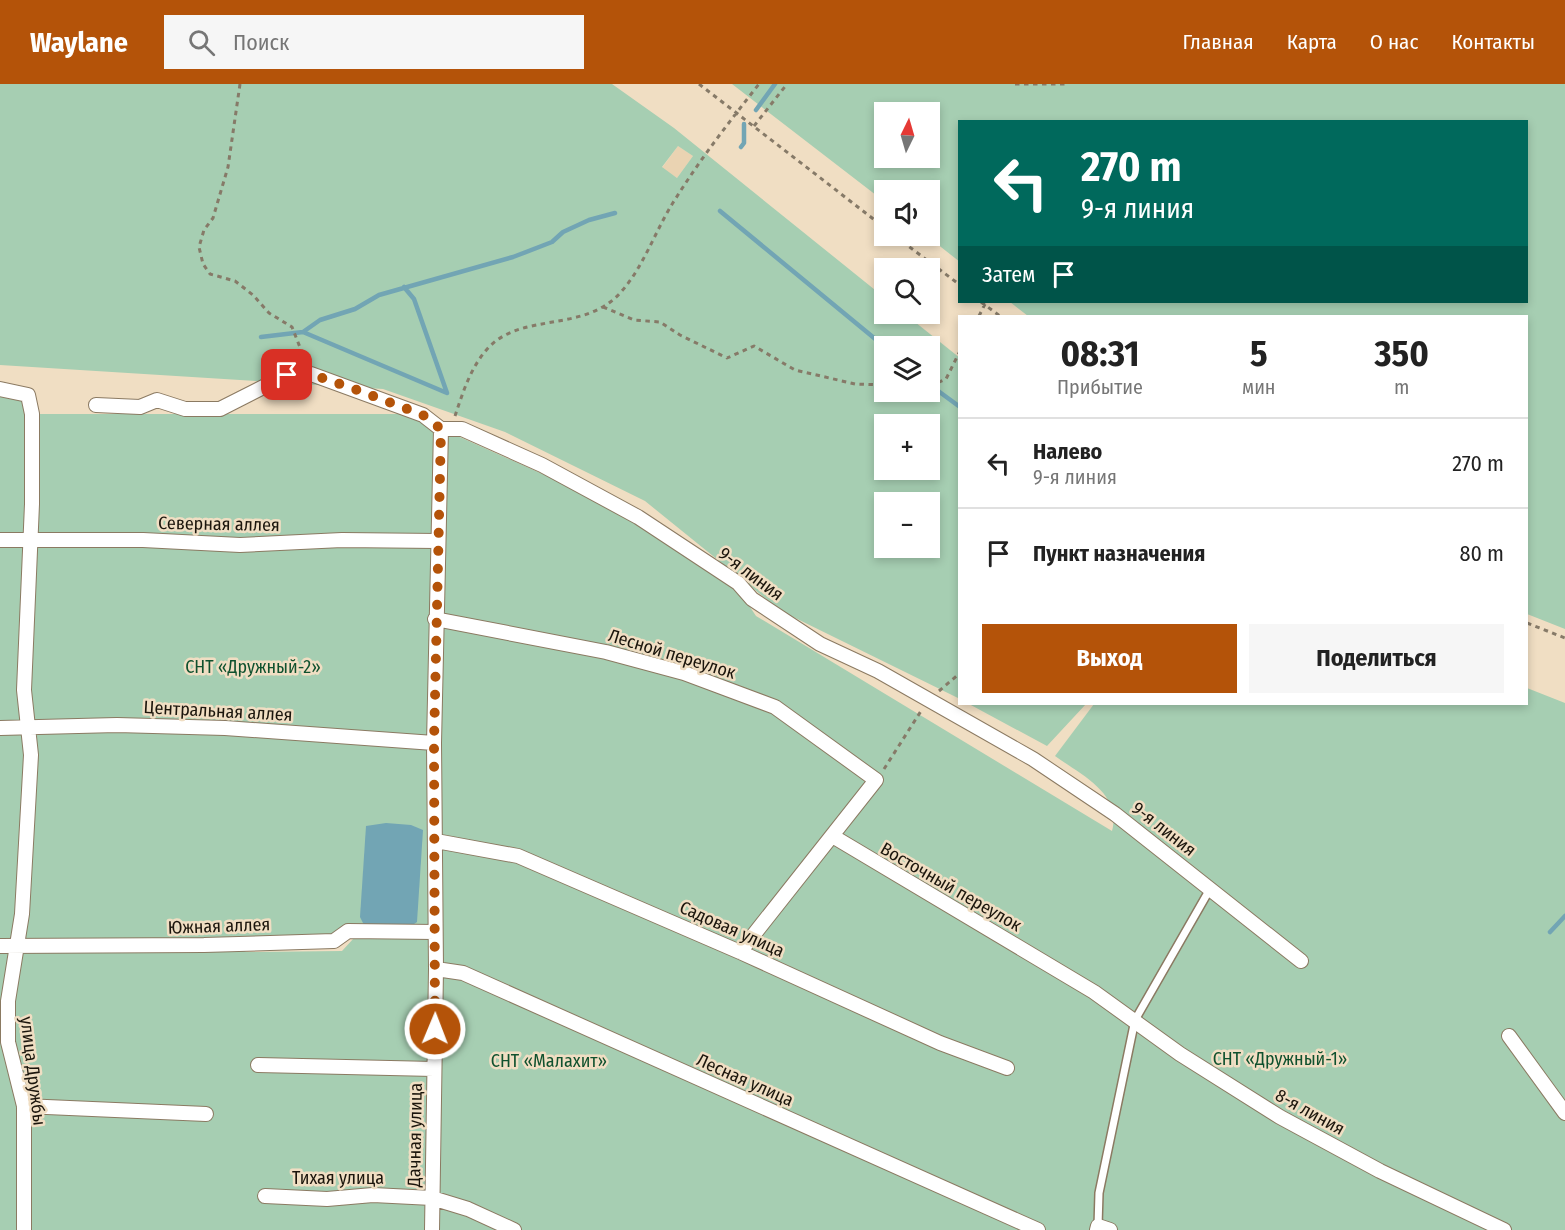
<!DOCTYPE html>
<html lang="ru">
<head>
<meta charset="utf-8">
<style>
  body { margin:0; font-family:"Fira Sans Condensed",sans-serif; background:#f6f6f6; color:#222; height:100vh; display:flex; flex-direction:column; font-size:22px; white-space:nowrap }
  * { box-sizing:border-box; margin:0 }
  p { font-size:20px; color:#767676 }
  .icon { flex:none; width:33px; height:33px; fill:none; stroke:currentColor; stroke-width:2; stroke-linecap:round; stroke-linejoin:round }
  .map { position:relative; flex:1; overflow:hidden }
  .details { position:absolute; left:958px; top:231px; width:570px; height:390px; display:flex; flex-direction:column; background:#fff; border-radius:0px; box-shadow:0 3px 9px #0003 }
  .details>* { flex:none }
  .guide { position:absolute; left:958px; top:36px; width:570px; height:183px; border-radius:0px; box-shadow:0 3px 9px #0003; background:#00695c; color:#fff; overflow:hidden }
  .needle { width:39px; rotate:5deg }
  .controls { position:absolute; left:874px; top:18px; display:grid; gap:12px }
  .controls a { display:grid; place-items:center; width:66px; height:66px; border-radius:0px; background:#fff; box-shadow:0 3px 9px #0003; font-size:30px }
  .pin { position:absolute; display:grid; place-items:center; width:51px; height:51px; color:#fff; margin:-26px; border-radius:12px; box-shadow:0 3px 9px #0006 }
  .me { position:absolute; width:66px; margin:-33px; rotate:1deg; stroke-linejoin:round; filter:drop-shadow(0 0 4px #0008) }
  .turn { display:flex; align-items:center; gap:21px; height:126px; padding:0 24px; font-size:27px }
  .turn .icon { width:78px; height:78px; stroke-width:2.5 }
  .turn b { display:block; font-size:42px; line-height:51px }
  .then { display:flex; align-items:center; height:57px; padding:0 24px; background:#0003; gap:12px; font-size:22px }
  .eta { display:flex; justify-content:space-evenly; align-items:center; height:102px; text-align:center }
  .eta b { font-size:36px; font-weight:700; line-height:42px }
  .button { display:flex; gap:12px; margin-top:auto; padding:12px 24px }
  .button a { flex:1; height:69px; border-radius:0px; background:#b45309; color:#fff; font-size:24px; font-weight:700; line-height:69px; text-align:center }
  .button a+a { background:#f6f6f6; color:#222 }
  ul { padding:0; list-style:none }
  li { display:flex; align-items:center; gap:18px; height:90px; padding:0 24px; border-top:2px solid #e0e0e0 }
  li div { flex:1 }
  li b { display:block; font-size:22px }
  li em { font-style:normal }
  header { display:flex; align-items:center; gap:36px; box-sizing:border-box; height:84px; padding:0 30px; background:#b45309; color:#fff }
  header strong { font-size:28px }
  nav { display:flex; gap:33px; margin-inline-start:auto; font-size:21px }
  .search { width:420px; height:54px; background:#f6f6f6; display:flex; align-items:center; gap:15px; box-sizing:border-box; padding:0 21px; border-radius:0px; color:#767676; font-size:22px }
  .map>svg:first-child { display:block }
  .built { fill:#ead3b2 }
  .green { fill:#a6ceb2; fill-rule:evenodd }
  .water { fill:#72a5b4 }
  .lines { fill:none; stroke-linecap:round; stroke-linejoin:round }
  .stream { stroke:#72a5b4; stroke-width:4.5 }
  .service-casing { stroke:#8b7a62; stroke-width:10 }
  .minor-casing { stroke:#8b7a62; stroke-width:16 }
  .path { stroke:#867a68; stroke-width:3; stroke-dasharray:4.5 4.5; stroke-linecap:butt }
  .service { stroke:#fff; stroke-width:7 }
  .minor { stroke:#fff; stroke-width:14 }
  .route { stroke:#b45309; stroke-width:10; stroke-dasharray:0 18 }
  .labels { text-anchor:middle; dominant-baseline:central; stroke-width:5; stroke-linejoin:round; paint-order:stroke }
  .street-label { font-size:18px; fill:#1b150c; stroke:#f0dec3 }
  .park-label { font-size:18px; fill:#0f512e; stroke:#f0dec3 }
</style>
</head>
<body>
<header>
<strong>Waylane</strong>
<div class="search"><svg class="icon" aria-label="search" viewBox="0 0 24 24"><circle cx="10" cy="10" r="6"/><path d="M15 15l6 6"/></svg>Поиск</div>
<nav><a>Главная</a><a>Карта</a><a>О нас</a><a>Контакты</a></nav>
</header>
<div class="map">
<svg width="1565" height="1146" viewBox="0 0 1565 1146">
  <rect width="100%" height="100%" fill="#f0dec3"/>
  <path class="built" d="M 678,62 L 693,72 L 677,94 L 662,84 Z"/>
  <path class="green" d="M 0,0 L 612,0 L 674,44 L 885,214 L 885,230 L 905,230 L 960,274 L 960,615 L 781,527 L 645,417 L 505,348 L 383,305 L 0,281 ZM 678,62 L 693,72 L 677,94 L 662,83 ZM 885,262 L 930,262 L 930,308 L 885,308 ZM 885,340 L 930,340 L 930,386 L 885,386 ZM 885,418 L 930,418 L 930,464 L 885,464 Z
    M 732,0 L 1565,0 L 1565,545 L 1527,530 L 1527,232 L 1028,232 L 1010,218 L 1527,218 L 1527,38 L 960,38 L 960,178 L 927,152 L 930,152 L 930,106 L 885,106 L 885,118 ZM 885,28 L 930,28 L 930,74 L 885,74 Z
    M 0,305 L 28,311 L 32,330 L 402,330 L 462,354 L 576,405 L 596,406 L 734,499 L 756,532 L 1112,747 C 1122,709 1081,691 1055,672 L 1094,620 L 1527,620 L 1527,604 L 1565,619 L 1565,1146 L 0,1146 ZM 348,847 L 431,853 L 354,854 L 342,867 L 246,868 L 233,860 L 334,857 Z
    M 969,620 L 1086,620 L 1047,662 Z"/>
  <path class="water" d="M 386,739 L 411,741 L 423,746 L 417,838 L 411,842 L 364,841 L 360,833 L 366,742 Z"/>
  <g class="lines">
    <path class="stream" d="M 756,26 L 775,0
      M 741,63 L 744,59 L 744,40
      M 720,127 L 885,263
      M 303,248 L 447,309 L 414,215 L 404,203
      M 261,253 L 303,248 L 320,236 L 355,225 L 379,211 L 513,173 L 552,158 L 563,148 L 589,136 L 615,129
      M 930,301 L 960,323
      M 1550,848 L 1565,832"/>
    <defs>
      <path id="service" d="M 1098,1142 L 1099,1109 L 1135,936 L 1210,805"/>
      <path id="minor" d="M 0,305 L 28,311 L 32,330 L 32,420 L 24,606 L 31,671 L 22,830 L 8,917 L 8,958 L 24,1022 L 24,1146
        M 96,321 L 140,323 L 157,316 L 185,325 L 220,325 L 287,291 L 311,290 L 423,331 L 441,345 L 462,345 L 542,381 L 638,433 L 738,499 L 752,515 L 820,560 L 878,587 L 1033,675 L 1115,730 L 1301,877
        M 0,456 L 143,456 L 240,461 L 342,456 L 437,457
        M 435,535 L 606,568 L 684,589 L 775,623 L 876,696 L 740,868
        M 0,644 L 117,641 L 225,644 L 434,659
        M 834,753 L 1094,908 L 1180,970 L 1280,1033 L 1380,1087 L 1504,1146
        M 436,757 L 518,772 L 740,868 L 940,959 L 1007,984
        M 0,862 L 204,861 L 334,857 L 348,847 L 435,848
        M 436,885 L 463,889 L 1038,1146
        M 1509,952 L 1565,1029
        M 258,981 L 434,985
        M 24,1022 L 206,1030
        M 265,1112 L 327,1115 L 373,1111 L 432,1114 L 468,1125 L 514,1146
        M 432,1146 L 436,885 L 434,659 L 441,345
        M 1097,1146 L 1098,1142 L 1110,1146"/>
    </defs>
    <use href="#service" class="service-casing"/>
    <use href="#minor" class="minor-casing"/>
    <path class="path" d="M 240,0 L 228,83 L 213,134 L 204,146 L 199,163 L 203,180 L 210,190 L 235,197 L 253,211 L 269,229 L 292,243 L 305,276
      M 699,0 L 885,144
      M 1015,0 L 1065,0
      M 754,42 L 787,0
      M 895,152 L 960,201
      M 981,218 L 1000,232
      M 603,223 L 634,236 L 660,238 L 680,251 L 727,274 L 754,262 L 795,286 L 855,300 L 885,301
      M 979,232 L 985,220
      M 930,302 L 946,295 L 960,267
      M 455,332 C 463,308 471,282 489,263 C 523,228 585,249 621,208 C 645,181 656,144 676,114 C 701,74 730,37 759,0
      M 1527,539 L 1565,554
      M 939,607 L 960,589
      M 884,685 L 921,627"/>
    <use href="#service" class="service"/>
    <use href="#minor" class="minor"/>
  </g>
  <g class="lines">
    <path class="route" d="M 287,291 L 311,290 L 357,306 L 423,331 L 441,345 L 434,659 L 435,945"/>
  </g>
  <g class="labels">
    <g class="street-label">
      <text transform="translate(219 440) rotate(1)">Северная аллея</text>
      <text transform="translate(751 490) rotate(37)">9-я линия</text>
      <text transform="translate(672 570) rotate(17)">Лесной переулок</text>
      <text transform="translate(218 627) rotate(3)">Центральная аллея</text>
      <text transform="translate(1164 745) rotate(38)">9-я линия</text>
      <text transform="translate(951 803) rotate(30)">Восточный переулок</text>
      <text transform="translate(219 842) rotate(-2)">Южная аллея</text>
      <text transform="translate(732 845) rotate(24)">Садовая улица</text>
      <text transform="translate(33 987) rotate(83)">улица Дружбы</text>
      <text transform="translate(745 996) rotate(24)">Лесная улица</text>
      <text transform="translate(1310 1028) rotate(29)">8-я линия</text>
      <text transform="translate(415 1051) rotate(-89)">Дачная улица</text>
      <text x="338" y="1094">Тихая улица</text>
    </g>
    <g class="park-label">
      <text x="253" y="583">СНТ «Дружный-2»</text>
      <text x="1280" y="975">СНТ «Дружный-1»</text>
      <text x="549" y="977">СНТ «Малахит»</text>
    </g>
  </g>
</svg>
<div class="controls">
<a><svg class="needle" viewBox="-14 -14 28 28"><path d="M0-13l5 13h-10z" fill="#e53935"/><path d="M0 13l5-13h-10z" fill="#767676"/></svg></a>
<a><svg class="icon" aria-label="sound" viewBox="0 0 24 24"><path d="M4 9h4l5-4v14l-5-4H4zM17 9q2 3 0 6"/></svg></a>
<a><svg class="icon" aria-label="search" viewBox="0 0 24 24"><circle cx="10" cy="10" r="6"/><path d="M15 15l6 6"/></svg></a>
<a><svg class="icon" aria-label="layers" viewBox="0 0 24 24"><path d="M12 4l9 5-9 5-9-5zM3 14l9 5 9-5"/></svg></a>
<a>+</a>
<a>−</a>
</div>
<div class="pin" style="left:287px;top:291px;background:#d93025"><svg class="icon" aria-label="arrive" viewBox="0 0 24 24"><path d="M6 21V4h12l-3 4 3 4H6"/></svg></div>
<svg class="me" style="left:435px;top:945px" viewBox="-20 -20 40 40"><circle r="17" fill="#b45309" stroke="#fff" stroke-width="3"/><path d="M0-11L8 9 0 5-8 9z" fill="#fff"/></svg>
<div class="guide">
<div class="turn"><svg class="icon" aria-label="left" viewBox="0 0 24 24"><path d="M17 20v-9H6M10 6l-5 5 5 5"/></svg><div><b>270 m</b>9-я линия</div></div>
<div class="then">Затем<svg class="icon" aria-label="arrive" viewBox="0 0 24 24"><path d="M6 21V4h12l-3 4 3 4H6"/></svg></div>
</div>
<section class="details">
<div class="eta">
<div><b>08:31</b><p>Прибытие</p></div>
<div><b>5</b><p>мин</p></div>
<div><b>350</b><p>m</p></div>
</div>
<ul>
<li><svg class="icon" aria-label="left" viewBox="0 0 24 24"><path d="M17 20v-9H6M10 6l-5 5 5 5"/></svg><div><b>Налево</b><p>9-я линия</p></div><em>270 m</em></li>
<li><svg class="icon" aria-label="arrive" viewBox="0 0 24 24"><path d="M6 21V4h12l-3 4 3 4H6"/></svg><div><b>Пункт назначения</b></div><em>80 m</em></li>
</ul>
<div class="button"><a>Выход</a><a>Поделиться</a></div>
</section>
</div>
</body>
</html>
